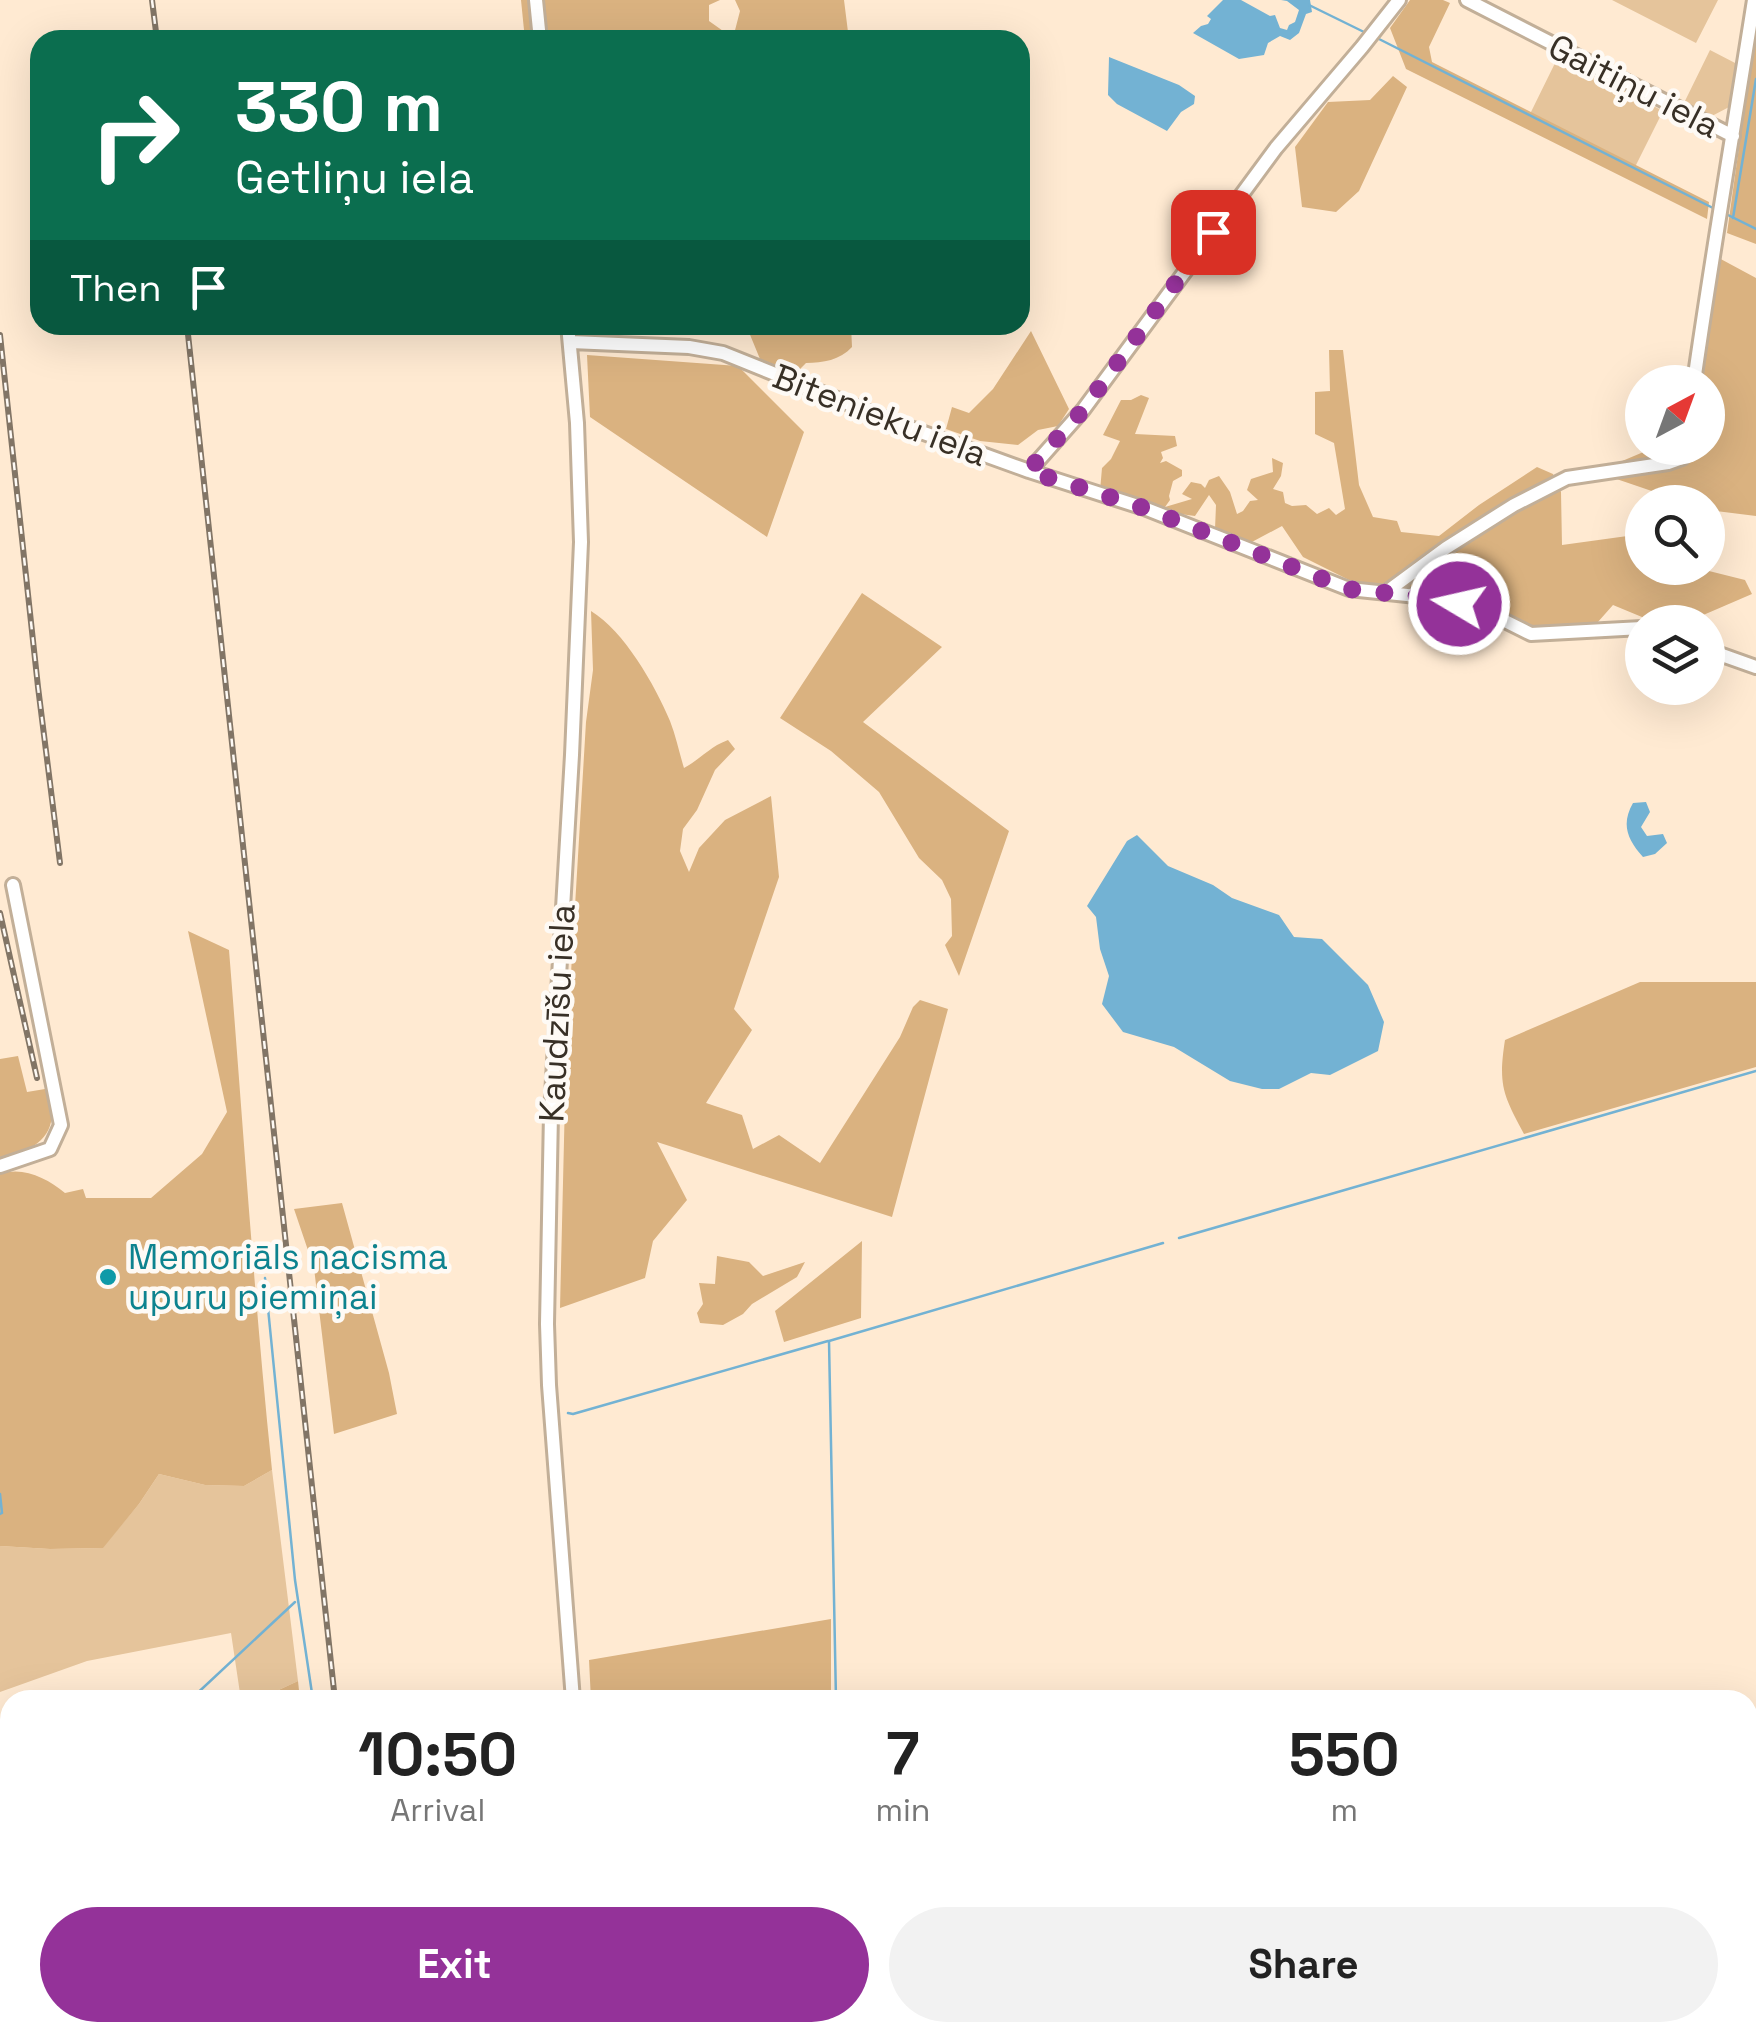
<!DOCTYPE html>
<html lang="en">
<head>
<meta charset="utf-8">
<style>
  body { margin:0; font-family:"Space Grotesk",sans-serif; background:#f2f2f2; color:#222; height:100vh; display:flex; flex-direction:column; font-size:38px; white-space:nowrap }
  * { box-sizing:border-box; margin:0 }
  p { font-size:32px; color:#767676 }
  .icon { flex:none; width:55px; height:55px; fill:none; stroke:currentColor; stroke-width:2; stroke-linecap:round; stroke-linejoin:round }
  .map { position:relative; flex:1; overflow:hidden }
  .sheet { position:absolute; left:0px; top:1690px; width:1758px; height:352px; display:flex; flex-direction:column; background:#fff; border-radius:30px 30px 0 0; box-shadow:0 10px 40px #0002 }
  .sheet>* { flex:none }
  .top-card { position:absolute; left:30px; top:30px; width:1000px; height:305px; border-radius:30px; box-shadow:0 10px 40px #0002; background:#0b6e4f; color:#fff; overflow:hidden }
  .needle { width:65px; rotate:41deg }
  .tools { position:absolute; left:1625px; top:365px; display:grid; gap:20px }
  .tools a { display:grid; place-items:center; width:100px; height:100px; border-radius:50%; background:#fff; box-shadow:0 10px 40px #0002; font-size:50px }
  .pin { position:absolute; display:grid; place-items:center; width:85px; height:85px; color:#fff; margin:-42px; border-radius:20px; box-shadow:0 5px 15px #0006 }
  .me { position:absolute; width:110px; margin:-55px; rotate:279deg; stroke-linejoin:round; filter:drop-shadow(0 0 8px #0008) }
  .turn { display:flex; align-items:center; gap:35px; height:210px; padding:0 40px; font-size:45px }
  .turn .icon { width:130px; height:130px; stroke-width:2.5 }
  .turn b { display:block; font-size:70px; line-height:85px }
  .then { display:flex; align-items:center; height:95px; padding:0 40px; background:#0003; gap:20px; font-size:38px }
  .eta { display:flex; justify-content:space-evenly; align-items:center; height:170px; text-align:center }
  .eta b { font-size:60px; font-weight:600; line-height:70px }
  .button { display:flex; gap:20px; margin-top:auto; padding:20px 40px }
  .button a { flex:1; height:115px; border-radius:60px; background:#943299; color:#fff; font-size:40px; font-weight:600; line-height:115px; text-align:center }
  .button a+a { background:#f2f2f2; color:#222 }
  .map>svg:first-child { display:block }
  .green { fill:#e5c49b }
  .forest { fill:#dab280 }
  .water { fill:#73b2d3 }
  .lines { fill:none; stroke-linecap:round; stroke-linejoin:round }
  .stream { stroke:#73b2d3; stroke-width:2.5 }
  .minor-casing { stroke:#c2af98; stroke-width:18 }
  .minor { stroke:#fff; stroke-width:12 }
  .rail-casing { stroke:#827566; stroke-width:6 }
  .rail { stroke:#fefaf5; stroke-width:2.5; stroke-dasharray:8; stroke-linecap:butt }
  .route { stroke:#943299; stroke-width:18; stroke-dasharray:0 32.4 }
  .culture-dot { fill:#0f9aa8; stroke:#fefaf5; stroke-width:4 }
  .labels { text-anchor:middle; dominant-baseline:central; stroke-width:9; stroke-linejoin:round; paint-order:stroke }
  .street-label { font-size:35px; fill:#383026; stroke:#fefaf5 }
  .culture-label { font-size:35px; fill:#0d838f; stroke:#fefaf5; text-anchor:start }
</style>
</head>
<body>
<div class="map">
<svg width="1756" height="2042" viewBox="0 0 1756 2042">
  <rect width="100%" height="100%" fill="#ffead2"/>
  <path class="green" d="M 1612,0 L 1718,0 L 1696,43 Z
    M 1710,50 L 1737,64 L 1731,106 L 1710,117 L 1684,103 Z
    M 1558,57 L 1663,111 L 1635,167 L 1530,114 Z
    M 272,1470 L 298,1681 L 257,1700 L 241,1700 L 231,1633 L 87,1661 L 0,1692 L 0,1546 L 50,1549 L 102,1548 L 139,1504 L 159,1474 L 205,1485 L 244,1486 Z"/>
  <path class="forest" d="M 521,0 L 532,0 L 533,8 L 543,3 L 543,0 L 720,0 L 709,5 L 709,21 L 733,38 L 740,11 L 735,0 L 844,0 L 849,40 L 525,40 Z
    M 1410,0 L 1443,0 L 1450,3 L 1429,47 L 1432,62 L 1709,202 L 1707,219 L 1406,69 L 1390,28 Z
    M 1756,25 L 1756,244 L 1727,233 Z
    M 1393,76 L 1407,87 L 1359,191 L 1336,212 L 1302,207 L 1295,147 L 1328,102 L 1370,100 Z
    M 1717,257 L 1756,278 L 1756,516 L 1708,510 L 1708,502 L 1684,502 L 1596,472 L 1653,448 L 1708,448 L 1708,382 L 1698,382 Z
    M 746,325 L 851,325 L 852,347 C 840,360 823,363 806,363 L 796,373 L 760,359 Z
    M 1031,331 L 1069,409 L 1058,426 L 1038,430 L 1018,445 L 980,441 L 946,429 L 952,407 L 969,413 L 993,389 Z
    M 1329,350 L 1343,350 L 1359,485 L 1373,517 L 1397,521 L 1401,532 L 1439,536 L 1479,505 L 1537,467 L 1553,474 L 1561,492 L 1562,545 L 1642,534 L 1642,568 L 1697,568 L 1745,580 L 1752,594 L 1694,619 L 1692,622 L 1654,622 L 1613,605 L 1597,623 L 1532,629 L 1482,601 L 1464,580 L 1443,592 L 1410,591 L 1349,580 L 1303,557 L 1282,526 L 1250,543 L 1215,529 L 1216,505 L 1209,495 L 1195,516 L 1158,511 L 1100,491 L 1102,468 L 1111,459 L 1120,441 L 1103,435 L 1121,400 L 1131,400 L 1141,395 L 1149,398 L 1135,434 L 1175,436 L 1177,446 L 1161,452 L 1163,458 L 1160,463 L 1166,461 L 1182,470 L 1182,476 L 1173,481 L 1169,496 L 1170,500 L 1165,507 L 1192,499 L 1182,494 L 1191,482 L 1201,484 L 1205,488 L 1209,480 L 1219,476 L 1230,492 L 1237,514 L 1243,511 L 1250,501 L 1258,500 L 1247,490 L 1251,479 L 1273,472 L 1272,458 L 1283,463 L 1281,476 L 1273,489 L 1283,492 L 1285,503 L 1292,506 L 1306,505 L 1317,514 L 1329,508 L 1336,515 L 1345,509 L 1334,443 L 1315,434 L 1315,392 L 1330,391 Z
    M 587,355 L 738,366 L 804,432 L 767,537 L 590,417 Z
    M 862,593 L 942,647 L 863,722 L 1009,831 L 959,976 L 945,945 L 952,936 L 951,899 L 942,880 L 919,858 L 879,792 L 831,751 L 780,718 Z
    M 591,611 C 624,631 655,685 670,721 C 676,736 679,752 684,768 C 701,759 709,747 728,740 L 735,749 L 715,770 L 697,810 L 683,829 L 680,851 L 689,872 L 699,848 L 725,820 L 771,796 L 779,877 L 734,1009 L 752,1030 L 706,1103 L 742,1115 L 753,1149 L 779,1135 L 820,1163 L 900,1037 L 913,1007 L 920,1000 L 948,1009 L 892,1217 L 657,1142 L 687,1200 L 653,1241 L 645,1278 L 560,1308 L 566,1057 L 586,722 L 593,670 Z
    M 188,931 L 229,950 C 243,1123 254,1297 272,1470 L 244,1486 L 205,1485 L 159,1474 L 139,1504 L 103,1548 L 50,1549 L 0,1546 L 0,1174 C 23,1166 47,1178 65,1193 L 83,1189 L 86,1198 L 151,1198 L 202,1154 L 227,1112 Z
    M 1640,982 L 1756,982 L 1756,1067 L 1524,1134 C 1503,1095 1498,1085 1505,1040 Z
    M 18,1056 L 27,1092 L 45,1089 C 48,1098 53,1112 51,1122 C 46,1146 20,1153 0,1161 L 0,1059 Z
    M 342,1203 L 389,1373 L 397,1414 L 334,1434 L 314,1268 L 294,1209 Z
    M 862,1241 L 861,1318 L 784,1342 L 775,1311 Z
    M 717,1256 L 749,1262 L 763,1276 L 805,1262 L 797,1277 L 752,1304 L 743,1314 L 723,1325 L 700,1323 L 697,1313 L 703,1304 L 699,1283 L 715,1284 Z
    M 831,1619 L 831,1700 L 591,1700 L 589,1660 Z
    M 298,1681 L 300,1700 L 257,1700 Z"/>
  <path class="water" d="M 1223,0 L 1241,0 L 1270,16 L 1275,15 L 1280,28 L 1287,30 L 1289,25 L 1295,22 L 1299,10 L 1287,1 L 1281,0 L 1310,0 L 1312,12 L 1306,14 L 1299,33 L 1290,40 L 1280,36 L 1268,43 L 1264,55 L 1239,59 L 1193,33 L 1201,26 L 1208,24 L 1211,19 L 1207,16 Z
    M 1109,57 L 1179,85 L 1195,96 L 1194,104 L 1181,112 L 1167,131 L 1117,104 L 1108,95 Z
    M 1646,802 L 1650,812 L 1641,827 L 1647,836 L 1663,834 L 1667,843 L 1655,854 L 1643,857 C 1627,839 1621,824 1633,803 Z
    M 1137,835 L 1168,866 L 1213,885 L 1232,898 L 1279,915 L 1294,937 L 1322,939 L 1368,985 L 1384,1022 L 1378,1051 L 1330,1075 L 1311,1073 L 1279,1089 L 1262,1089 L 1230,1081 L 1174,1047 L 1123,1032 L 1102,1004 L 1109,976 L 1100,949 L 1096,917 L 1087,906 L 1127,841 Z"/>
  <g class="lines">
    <path class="stream" d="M 1309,5 L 1364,32
      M 1379,39 L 1713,208
      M 1728,215 L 1756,229
      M 1733,218 L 1756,79
      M 1179,1238 L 1756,1071
      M 265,1278 L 295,1580 L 313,1700
      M 568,1413 L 573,1414 L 828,1341
      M 0,1494 L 2,1513 L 0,1514
      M 190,1700 L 295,1602
      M 836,1700 L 829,1341 L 1163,1243
      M 0,1877 L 10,1868
      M 347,2032 L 348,2042
      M 839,2032 L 839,2035"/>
    <defs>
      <path id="minor" d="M 536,0 L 540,40
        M 1467,0 L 1733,136
        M 568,325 L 577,423 L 581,542 L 572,755 L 551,1113 L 547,1324 L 549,1385 L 573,1700
        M 571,342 L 689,347 L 723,353 L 899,424 L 1029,471 L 1144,508 L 1349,589 L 1436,598 L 1481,609 L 1531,634 L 1642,628
        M 1694,382 C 1712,255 1734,128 1754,0
        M 1029,471 L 1083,410 L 1276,148 L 1362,47 L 1399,0
        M 1385,593 L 1446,548 L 1514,505 L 1567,478 L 1668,463 L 1682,458 L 1684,448
        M 1708,650 L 1756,667
        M 0,1166 L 50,1149 L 61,1125 L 13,885
        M 601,2032 L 602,2042"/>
    </defs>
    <use href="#minor" class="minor-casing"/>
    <use href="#minor" class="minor"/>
    <defs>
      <path id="rail" d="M 152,0 L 157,40
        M 187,325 L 335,1700
        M 0,335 L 38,687 L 60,863
        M 0,913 L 37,1078
        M 366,2032 L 367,2042"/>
    </defs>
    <use href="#rail" class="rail-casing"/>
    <use href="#rail" class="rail"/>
  </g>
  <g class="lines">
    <path class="route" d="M 1213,232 L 1083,410 L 1028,471 L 1144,508 L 1348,589 L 1436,598 L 1459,604"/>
  </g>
  <circle class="culture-dot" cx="108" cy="1277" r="10"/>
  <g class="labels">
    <g class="street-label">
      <text transform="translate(1634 86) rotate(27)">Gaitiņu iela</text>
      <text transform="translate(880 415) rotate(21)">Bitenieku iela</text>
      <text transform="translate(557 1013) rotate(-87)">Kaudzīšu iela</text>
    </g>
    <g class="culture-label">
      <text x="128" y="1257">Memoriāls nacisma<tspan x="128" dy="40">upuru piemiņai</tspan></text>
    </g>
  </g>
</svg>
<div class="tools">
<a><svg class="needle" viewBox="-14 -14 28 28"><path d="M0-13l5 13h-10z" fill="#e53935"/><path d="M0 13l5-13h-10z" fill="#767676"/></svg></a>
<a><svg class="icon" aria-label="search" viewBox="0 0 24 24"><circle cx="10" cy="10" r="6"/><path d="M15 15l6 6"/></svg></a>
<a><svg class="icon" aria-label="layers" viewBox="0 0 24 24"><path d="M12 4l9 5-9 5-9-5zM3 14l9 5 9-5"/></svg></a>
</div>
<div class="pin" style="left:1213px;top:232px;background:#d93025"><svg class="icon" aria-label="arrive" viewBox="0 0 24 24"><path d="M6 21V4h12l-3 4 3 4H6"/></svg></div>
<svg class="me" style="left:1459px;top:604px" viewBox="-20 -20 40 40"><circle r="17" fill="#943299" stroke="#fff" stroke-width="3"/><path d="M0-11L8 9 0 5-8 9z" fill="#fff"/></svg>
<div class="top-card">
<div class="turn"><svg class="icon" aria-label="right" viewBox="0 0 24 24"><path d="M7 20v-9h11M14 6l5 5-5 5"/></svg><div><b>330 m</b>Getliņu iela</div></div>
<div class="then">Then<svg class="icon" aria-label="arrive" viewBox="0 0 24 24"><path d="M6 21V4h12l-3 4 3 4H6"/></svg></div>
</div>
<section class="sheet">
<div class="eta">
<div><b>10:50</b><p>Arrival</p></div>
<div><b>7</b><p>min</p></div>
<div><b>550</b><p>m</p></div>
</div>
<div class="button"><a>Exit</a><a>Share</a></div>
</section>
</div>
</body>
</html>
